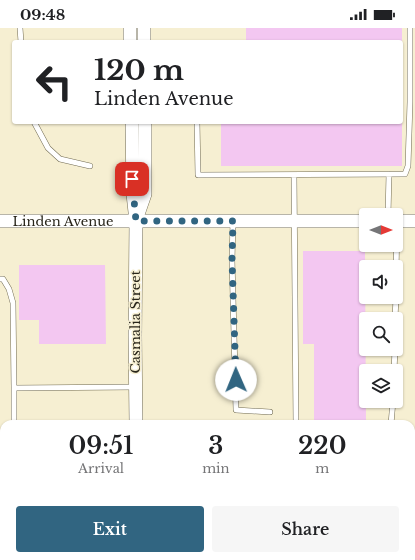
<!DOCTYPE html>
<html lang="en">
<head>
<meta charset="utf-8">
<style>
  body { margin:0; font-family:"Libre Baskerville",serif; background:#f6f6f6; color:#202124; height:100vh; display:flex; flex-direction:column; font-size:15px; white-space:nowrap }
  * { box-sizing:border-box; margin:0 }
  p { font-size:13px; color:#757577 }
  .icon { flex:none; width:22px; height:22px; fill:none; stroke:currentColor; stroke-width:2; stroke-linecap:round; stroke-linejoin:round }
  .map { position:relative; flex:1; overflow:hidden }
  .side { position:absolute; left:0px; top:392px; width:415px; height:140px; display:flex; flex-direction:column; background:#fff; border-radius:12px 12px 0 0; box-shadow:0 1px 3px #0004 }
  .side>* { flex:none }
  .guide { position:absolute; left:12px; top:12px; width:391px; height:84px; border-radius:4px; box-shadow:0 1px 3px #0004; background:#fff; color:#202124; overflow:hidden }
  .needle { width:26px; rotate:90deg }
  .tools { position:absolute; left:359px; top:180px; display:grid; gap:8px }
  .tools a { display:grid; place-items:center; width:44px; height:44px; border-radius:4px; background:#fff; box-shadow:0 1px 3px #0004; font-size:20px }
  .pin { position:absolute; display:grid; place-items:center; width:34px; height:34px; color:#fff; margin:-17px; border-radius:8px; box-shadow:0 2px 6px #0006 }
  .me { position:absolute; width:44px; margin:-22px; rotate:359deg; stroke-linejoin:round; filter:drop-shadow(0 0 3px #0008) }
  .turn { display:flex; align-items:center; gap:14px; height:84px; padding:0 16px; font-size:18px }
  .turn .icon { width:52px; height:52px; stroke-width:2.5 }
  .turn b { display:block; font-size:28px; line-height:34px }
  .eta { display:flex; justify-content:space-evenly; align-items:center; height:68px; text-align:center }
  .eta b { font-size:24px; font-weight:600; line-height:28px }
  .cta { display:flex; gap:8px; margin-top:auto; padding:8px 16px }
  .cta a { flex:1; height:46px; border-radius:4px; background:#316581; color:#fff; font-size:16px; font-weight:600; line-height:46px; text-align:center }
  .cta a+a { background:#f6f6f6; color:#202124 }
  .status { display:flex; justify-content:space-between; align-items:center; height:28px; padding:0 20px; background:#fff; direction:ltr }
  .status svg { height:11px; fill:currentColor }
  .map>svg:first-child { display:block }
  .building { fill:#f3c7f1 }
  .lines { fill:none; stroke-linecap:round; stroke-linejoin:round }
  .service-casing { stroke:#716b52; stroke-width:6 }
  .tertiary-casing { stroke:#716b52; stroke-width:14 }
  .service { stroke:#fff; stroke-width:5 }
  .tertiary { stroke:#fff; stroke-width:13 }
  .route { stroke:#316581; stroke-width:7; stroke-dasharray:0 12.6 }
  .labels { text-anchor:middle; dominant-baseline:central; stroke-width:3; stroke-linejoin:round; paint-order:stroke }
  .street-label { font-size:13px; fill:#28251a; stroke:#f6efd2 }
</style>
</head>
<body>
<div class="status"><b>09:48</b><svg viewBox="0 0 49 12"><path d="M0 12V9h3v3zM5 12V6h3v6zM10 12V3h3v9zM15 12V0h3v12zM26 1h20v11H26zM47 4h2v5h-2z"/></svg></div>
<div class="map">
<svg width="415" height="532" viewBox="0 0 415 532">
  <rect width="100%" height="100%" fill="#f6efd2"/>
  <path class="building" d="M 246,0 L 402,0 L 402,14 L 246,14 Z
    M 221,94 L 402,94 L 402,138 L 221,138 Z
    M 303,223 L 365,223 L 366,396 L 314,396 L 314,316 L 303,316 Z
    M 19,237 L 105,237 L 106,316 L 39,316 L 39,292 L 19,292 Z
    M 20,528 L 106,528 L 106,532 L 20,532 Z"/>
  <g class="lines">
    <defs>
      <path id="service" d="M 20,0 L 21,14
        M 34,94 L 48,120 L 60,131 L 90,138
        M 197,94 L 198,147 L 405,146 L 408,138 L 410,74 L 410,0
        M 294,147 L 296,396
        M 388,187 L 389,146
        M 233,194 L 232,232 L 236,382 L 270,384
        M 396,245 L 397,194
        M 0,251 L 3,251 L 9,261 L 13,275 L 14,360
        M 395,291 L 396,269
        M 394,343 L 395,321
        M 14,396 L 14,360 L 135,359
        M 391,396 L 393,373
        M 302,528 L 303,532
        M 12,532 L 12,528"/>
      <g id="tertiary">
        <path d="M 130,0 L 130,14"/>
        <path d="M 144,0 L 144,14"/>
        <path d="M 132,94 L 133,166 L 136,193 L 135,308 L 136,396"/>
        <path d="M 137,189 L 145,166 L 145,94"/>
        <path id="s1" d="M 0,193 L 366,193"/>
        <path d="M 396,193 L 415,193"/>
        <path d="M 138,528 L 139,532"/>
      </g>
    </defs>
    <use href="#service" class="service-casing"/>
    <use href="#tertiary" class="tertiary-casing"/>
    <use href="#service" class="service"/>
    <use href="#tertiary" class="tertiary"/>
  </g>
  <g class="lines">
    <path class="route" d="M 132,151 L 136,193 L 233,193 L 232,232 L 236,352"/>
  </g>
  <g class="labels">
    <g class="street-label">
      <text stroke="none"><textPath href="#s1" startOffset="63">Linden Avenue</textPath></text>
      <text transform="translate(135 294) rotate(-90)">Casmalia Street</text>
    </g>
  </g>
</svg>
<div class="tools">
<a><svg class="needle" viewBox="-14 -14 28 28"><path d="M0-13l5 13h-10z" fill="#e53935"/><path d="M0 13l5-13h-10z" fill="#757577"/></svg></a>
<a><svg class="icon" aria-label="sound" viewBox="0 0 24 24"><path d="M4 9h4l5-4v14l-5-4H4zM17 9q2 3 0 6"/></svg></a>
<a><svg class="icon" aria-label="search" viewBox="0 0 24 24"><circle cx="10" cy="10" r="6"/><path d="M15 15l6 6"/></svg></a>
<a><svg class="icon" aria-label="layers" viewBox="0 0 24 24"><path d="M12 4l9 5-9 5-9-5zM3 14l9 5 9-5"/></svg></a>
</div>
<div class="pin" style="left:132px;top:151px;background:#d93025"><svg class="icon" aria-label="arrive" viewBox="0 0 24 24"><path d="M6 21V4h12l-3 4 3 4H6"/></svg></div>
<svg class="me" style="left:236px;top:352px" viewBox="-20 -20 40 40"><circle r="19" fill="#fff"/><path d="M0-13L10 11 0 6-10 11z" fill="#316581"/></svg>
<div class="guide">
<div class="turn"><svg class="icon" aria-label="left" viewBox="0 0 24 24"><path d="M17 20v-9H6M10 6l-5 5 5 5"/></svg><div><b>120 m</b>Linden Avenue</div></div>
</div>
<section class="side">
<div class="eta">
<div><b>09:51</b><p>Arrival</p></div>
<div><b>3</b><p>min</p></div>
<div><b>220</b><p>m</p></div>
</div>
<div class="cta"><a>Exit</a><a>Share</a></div>
</section>
</div>
</body>
</html>
